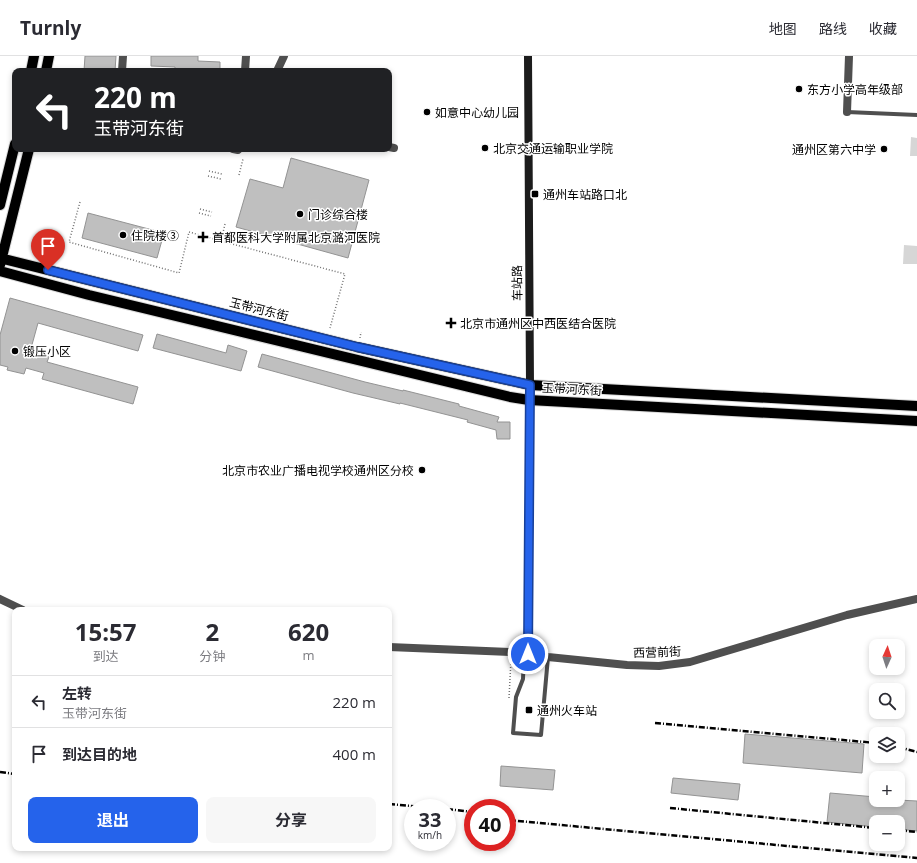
<!DOCTYPE html>
<html lang="zh">
<head>
<meta charset="utf-8">
<style>
  body { margin:0; font-family:"Open Sans","Noto Sans SC",sans-serif; background:#f7f7f7; color:#2b2b33; height:100vh; display:flex; flex-direction:column; font-size:15px; white-space:nowrap }
  * { box-sizing:border-box; margin:0 }
  p { font-size:13px; color:#7c7c81 }
  .icon { flex:none; width:22px; height:22px; fill:none; stroke:currentColor; stroke-width:2; stroke-linecap:round; stroke-linejoin:round }
  .map { position:relative; flex:1; overflow:hidden }
  .panel { position:absolute; left:12px; top:551px; width:380px; height:244px; display:flex; flex-direction:column; background:#fff; border-radius:8px; box-shadow:0 2px 6px #0003 }
  .panel>* { flex:none }
  .guide { position:absolute; left:12px; top:12px; width:380px; height:84px; border-radius:8px; box-shadow:0 2px 6px #0003; background:#202124; color:#fff; overflow:hidden }
  .needle { width:26px; rotate:3deg }
  .buttons { position:absolute; left:869px; top:583px; display:grid; gap:8px }
  .buttons a { display:grid; place-items:center; width:36px; height:36px; border-radius:8px; background:#fff; box-shadow:0 2px 6px #0003; font-size:20px }
  .speed { position:absolute; left:404px; top:743px; display:flex; gap:8px; font-size:20px; font-weight:700; text-align:center }
  .speed>* { display:grid; place-content:center; width:52px; height:52px; border-radius:50%; background:#fff; box-shadow:0 2px 6px #0003; line-height:1 }
  .speed small { font-size:10px; font-weight:400 }
  .speed .limit { border:6px solid #d22; background:#fff; color:#111 }
  .pin { position:absolute; display:grid; place-items:center; width:34px; height:34px; color:#fff; margin:-41px -17px; border-radius:50% 50% 50% 0; rotate:-45deg; box-shadow:0 0 4px #0007 }
  .pin .icon { rotate:45deg }
  .me { position:absolute; width:44px; margin:-22px; rotate:0deg; stroke-linejoin:round; filter:drop-shadow(0 0 3px #0008) }
  .turn { display:flex; align-items:center; gap:14px; height:84px; padding:0 16px; font-size:18px }
  .turn .icon { width:52px; height:52px; stroke-width:2.5 }
  .turn b { display:block; font-size:28px; line-height:34px }
  .eta { display:flex; justify-content:space-evenly; align-items:center; height:68px; text-align:center }
  .eta b { font-size:24px; font-weight:700; line-height:28px }
  .action { display:flex; gap:8px; margin-top:auto; padding:8px 16px }
  .action a { flex:1; height:46px; border-radius:8px; background:#2563eb; color:#fff; font-size:16px; font-weight:700; line-height:46px; text-align:center }
  .action a+a { background:#f7f7f7; color:#2b2b33 }
  ul { padding:0; list-style:none }
  li { display:flex; align-items:center; gap:12px; height:52px; padding:0 16px; border-top:1px solid #e1e1e2 }
  li div { flex:1 }
  li b { display:block; font-size:15px }
  li em { font-style:normal }
  header { display:flex; align-items:center; gap:24px; box-sizing:border-box; height:56px; padding:0 20px; background:#fff; border-bottom:1px solid #e1e1e2 }
  header strong { font-size:19px }
  nav { display:flex; gap:22px; margin-inline-start:auto; font-size:14px }
  .map>svg:first-child { display:block }
  .green { fill:#d6d6d6 }
  .building { fill:#bfbfbf; stroke:#939393 }
  .lines { fill:none; stroke-linecap:round; stroke-linejoin:round }
  .primary-casing { stroke:#dbdbdb; stroke-width:12 }
  .path { stroke:#717171; stroke-width:1.5; stroke-dasharray:1 2; stroke-linecap:butt }
  .lane { stroke:#4f4f4f; stroke-width:4 }
  .street { stroke:#4f4f4f; stroke-width:8 }
  .secondary { stroke:#1c1c1c; stroke-width:8 }
  .primary { stroke:#000; stroke-width:10 }
  .rail { stroke:#000; stroke-width:2.5; stroke-dasharray:6 2 1 2; stroke-linecap:butt }
  .route-casing { stroke:#184099; stroke-width:10 }
  .route { stroke:#2563eb; stroke-width:7 }
  .poi-dot { fill:#000; stroke:#fff; stroke-width:1.5 }
  .labels { text-anchor:middle; dominant-baseline:central; stroke-width:3; stroke-linejoin:round; paint-order:stroke }
  .poi-label { font-size:12px; fill:#000; stroke:#fff; text-anchor:start }
  .street-label { font-size:12px; fill:#000; stroke:#fff }
</style>
</head>
<body>
<header>
<strong>Turnly</strong>
<nav><a>地图</a><a>路线</a><a>收藏</a></nav>
</header>
<div class="map">
<svg width="917" height="807" viewBox="0 0 917 807">
  <rect width="100%" height="100%" fill="#fff"/>
  <path class="green" d="M 911,81 L 917,82 L 917,100 L 910,100 Z
    M 904,189 L 917,190 L 917,208 L 903,208 Z"/>
  <path class="building" d="M 85,0 L 116,0 L 115,15 L 84,15 Z
    M 151,0 L 198,0 L 198,5 L 220,6 L 220,15 L 175,15 L 175,11 L 151,10 Z
    M 291,102 L 369,124 L 348,202 L 236,171 L 250,123 L 283,132 Z
    M 88,157 L 164,177 L 157,202 L 82,182 Z
    M 10,242 L 143,279 L 138,295 L 38,267 L 30,296 L 49,301 L 47,306 L 138,331 L 133,348 L 42,323 L 44,317 L 26,312 L 24,318 L 7,314 L 8,311 L 0,309 L 0,279 Z
    M 157,278 L 226,297 L 228,289 L 247,295 L 241,315 L 153,292 Z
    M 262,298 L 365,326 L 403,335 L 403,334 L 459,348 L 459,350 L 499,361 L 497,366 L 510,366 L 510,383 L 497,383 L 496,374 L 467,366 L 468,364 L 400,347 L 400,348 L 353,337 L 258,311 Z
    M 745,678 L 864,688 L 862,717 L 743,707 Z
    M 501,710 L 555,714 L 553,734 L 500,730 Z
    M 673,722 L 740,728 L 738,744 L 671,737 Z
    M 830,737 L 876,741 L 876,744 L 898,744 L 917,745 L 917,775 L 898,773 L 898,766 L 876,766 L 876,771 L 827,766 Z"/>
  <g class="lines">
    <defs>
      <path id="primary" d="M 31,15 L 34,0
        M 46,15 L 49,0
        M 0,149 L 15,88
        M 0,202 L 357,291 L 530,329 L 917,350
        M 0,209 L 29,93
        M 0,215 L 89,239 L 510,341 L 529,344 L 917,365"/>
    </defs>
    <use href="#primary" class="primary-casing"/>
    <path class="path" d="M 209,115 L 222,118
      M 239,119 L 243,103
      M 208,120 L 221,123
      M 80,146 L 69,186 L 179,217 L 189,176 L 221,185
      M 200,153 L 212,156
      M 199,157 L 211,160
      M 225,168 L 221,185 L 345,218 L 330,272
      M 360,282 L 361,276
      M 509,642 L 511,604"/>
    <path class="lane" d="M 847,56 L 917,59
      M 524,598 L 523,623 L 516,641 L 513,677 L 541,679 L 548,601"/>
    <path class="street" d="M 122,15 L 123,0
      M 245,15 L 246,0
      M 277,15 L 284,0
      M 847,56 L 849,0
      M 389,91 L 394,92
      M 233,93 L 238,94 L 239,93
      M 0,543 L 23,554
      M 389,591 L 511,596 L 548,601 L 627,609 L 659,610 L 690,606 L 847,559 L 917,543"/>
    <path class="secondary" d="M 528,0 L 530,329 L 528,598"/>
    <use href="#primary" class="primary"/>
    <path class="rail" d="M 655,667 L 876,687
      M 898,691 L 917,696
      M 0,716 L 15,718
      M 389,748 L 432,752
      M 670,752 L 876,772
      M 447,753 L 473,756
      M 507,764 L 917,802
      M 898,774 L 917,776"/>
  </g>
  <g class="lines">
    <defs>
      <path id="route" d="M 48,214 L 357,291 L 530,329 L 528,598"/>
    </defs>
    <use href="#route" class="route-casing"/>
    <use href="#route" class="route"/>
  </g>
  <g class="poi-dot">
    <circle cx="799" cy="33" r="4"/>
    <circle cx="427" cy="56" r="4"/>
    <circle cx="485" cy="92" r="4"/>
    <circle cx="884" cy="93" r="4"/>
    <rect x="531" y="134" width="8" height="8" rx="2"/>
    <circle cx="300" cy="158" r="4"/>
    <circle cx="123" cy="179" r="4"/>
    <path d="M201 175h4v4h4v4h-4v4h-4v-4h-4v-4h4z"/>
    <path d="M449 261h4v4h4v4h-4v4h-4v-4h-4v-4h4z"/>
    <circle cx="15" cy="295" r="4"/>
    <circle cx="422" cy="414" r="4"/>
    <rect x="525" y="650" width="8" height="8" rx="2"/>
  </g>
  <g class="labels">
    <g class="poi-label">
      <text x="807" y="33">东方小学高年级部</text>
      <text x="435" y="56">如意中心幼儿园</text>
      <text x="493" y="92">北京交通运输职业学院</text>
      <text x="876" y="93" text-anchor="end">通州区第六中学</text>
      <text x="543" y="138">通州车站路口北</text>
      <text x="308" y="158">门诊综合楼</text>
      <text x="131" y="179">住院楼③</text>
      <text x="212" y="181">首都医科大学附属北京潞河医院</text>
      <text x="460" y="267">北京市通州区中西医结合医院</text>
      <text x="23" y="295">锻压小区</text>
      <text x="414" y="414" text-anchor="end">北京市农业广播电视学校通州区分校</text>
      <text x="537" y="654">通州火车站</text>
    </g>
    <g class="street-label">
      <text transform="translate(517 227) rotate(-91)">车站路</text>
      <text transform="translate(259 253) rotate(14)">玉带河东街</text>
      <text transform="translate(572 333) rotate(3)">玉带河东街</text>
      <text transform="translate(657 596) rotate(-2)">西营前街</text>
    </g>
  </g>
</svg>
<div class="buttons">
<a><svg class="needle" viewBox="-14 -14 28 28"><path d="M0-13l5 13h-10z" fill="#e53935"/><path d="M0 13l5-13h-10z" fill="#7c7c81"/></svg></a>
<a><svg class="icon" aria-label="search" viewBox="0 0 24 24"><circle cx="10" cy="10" r="6"/><path d="M15 15l6 6"/></svg></a>
<a><svg class="icon" aria-label="layers" viewBox="0 0 24 24"><path d="M12 4l9 5-9 5-9-5zM3 14l9 5 9-5"/></svg></a>
<a>+</a>
<a>−</a>
</div>
<div class="speed"><div>33<small>km/h</small></div><div class="limit">40</div></div>
<div class="pin" style="left:48px;top:214px;background:#d93025"><svg class="icon" aria-label="arrive" viewBox="0 0 24 24"><path d="M6 21V4h12l-3 4 3 4H6"/></svg></div>
<svg class="me" style="left:528px;top:598px" viewBox="-20 -20 40 40"><circle r="17" fill="#2563eb" stroke="#fff" stroke-width="3"/><path d="M0-11L8 9 0 5-8 9z" fill="#fff"/></svg>
<div class="guide">
<div class="turn"><svg class="icon" aria-label="left" viewBox="0 0 24 24"><path d="M17 20v-9H6M10 6l-5 5 5 5"/></svg><div><b>220 m</b>玉带河东街</div></div>
</div>
<section class="panel">
<div class="eta">
<div><b>15:57</b><p>到达</p></div>
<div><b>2</b><p>分钟</p></div>
<div><b>620</b><p>m</p></div>
</div>
<ul>
<li><svg class="icon" aria-label="left" viewBox="0 0 24 24"><path d="M17 20v-9H6M10 6l-5 5 5 5"/></svg><div><b>左转</b><p>玉带河东街</p></div><em>220 m</em></li>
<li><svg class="icon" aria-label="arrive" viewBox="0 0 24 24"><path d="M6 21V4h12l-3 4 3 4H6"/></svg><div><b>到达目的地</b></div><em>400 m</em></li>
</ul>
<div class="action"><a>退出</a><a>分享</a></div>
</section>
</div>
</body>
</html>
